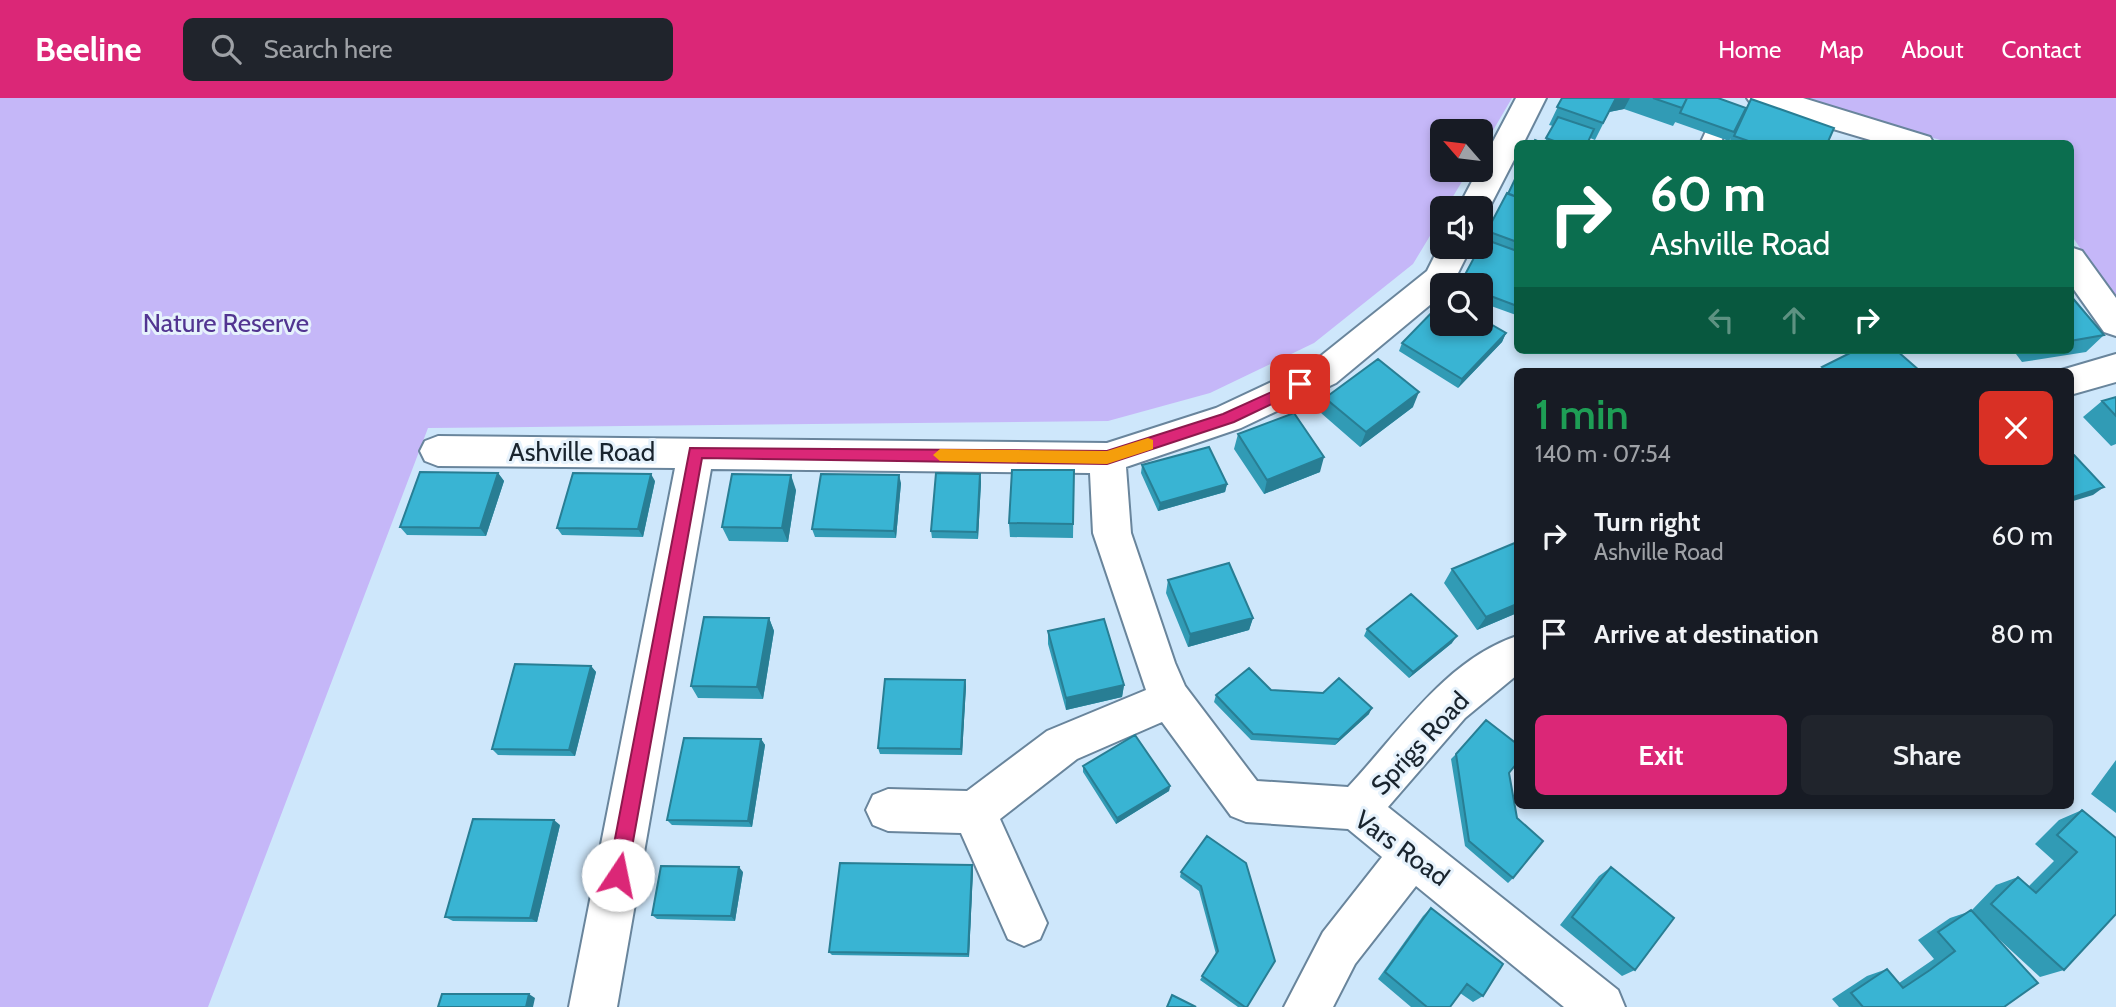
<!DOCTYPE html>
<html lang="en">
<head>
<meta charset="utf-8">
<style>
  body { margin:0; font-family:Cabin,sans-serif; background:#20242c; color:#f1f3f6; height:100vh; display:flex; flex-direction:column; font-size:26px; white-space:nowrap }
  * { box-sizing:border-box; margin:0 }
  p { font-size:23px; color:#9ea1a6 }
  .icon { flex:none; width:38px; height:38px; fill:none; stroke:currentColor; stroke-width:2; stroke-linecap:round; stroke-linejoin:round }
  .map { position:relative; flex:1; overflow:hidden }
  .details { position:absolute; left:1514px; top:270px; width:560px; height:441px; display:flex; flex-direction:column; background:#171b24; border-radius:10px; box-shadow:0 4px 10px #0003 }
  .details>* { flex:none }
  .guide { position:absolute; left:1514px; top:42px; width:560px; height:214px; border-radius:10px; box-shadow:0 4px 10px #0003; background:#0b6e4f; color:#fff; overflow:hidden }
  .needle { width:46px; rotate:298deg }
  .tools { position:absolute; left:1430px; top:21px; display:grid; gap:14px }
  .tools a { display:grid; place-items:center; width:63px; height:63px; border-radius:10px; background:#171b24; box-shadow:0 4px 10px #0003; font-size:35px }
  .pin { position:absolute; display:grid; place-items:center; width:60px; height:60px; color:#fff; margin:-30px; border-radius:14px; box-shadow:0 4px 10px #0006 }
  .me { position:absolute; width:77px; margin:-38px; rotate:11deg; stroke-linejoin:round; filter:drop-shadow(0 0 5px #0008) }
  .turn { display:flex; align-items:center; gap:24px; height:147px; padding:0 21px; font-size:32px }
  .turn .icon { width:91px; height:91px; stroke-width:2.5 }
  .turn b { display:block; font-size:49px; line-height:60px }
  .lanes { display:flex; align-items:center; height:66px; padding:0 21px; background:#0003; justify-content:center; gap:35px; direction:ltr }
  .lanes .off { opacity:.35 }
  .round { display:grid; place-items:center; flex:none; width:74px; height:74px; border-radius:10px; background:#20242c }
  .head { display:flex; align-items:center; justify-content:space-between; height:119px; padding:0 21px }
  h1 { font-size:42px; font-weight:600; line-height:52px; color:#1e9e55 }
  .primary-button { display:flex; gap:14px; margin-top:auto; padding:14px 21px }
  .primary-button a { flex:1; height:80px; border-radius:10px; background:#db2777; color:#fff; font-size:28px; font-weight:600; line-height:80px; text-align:center }
  .primary-button a+a { background:#20242c; color:#f1f3f6 }
  ul { padding:0; list-style:none }
  li { display:flex; align-items:center; gap:21px; height:98px; padding:0 21px }
  li div { flex:1 }
  li b { display:block; font-size:26px }
  li em { font-style:normal }
  header { display:flex; align-items:center; gap:42px; box-sizing:border-box; height:98px; padding:0 35px; background:#db2777; color:#fff }
  header strong { font-size:33px }
  nav { display:flex; gap:38px; margin-inline-start:auto; font-size:24px }
  .search { width:490px; height:63px; background:#20242c; display:flex; align-items:center; gap:18px; box-sizing:border-box; padding:0 24px; border-radius:10px; color:#9ea1a6; font-size:26px }
  .map>svg:first-child { display:block }
  .green { fill:#c5b7f8 }
  .lines { fill:none; stroke-linecap:round; stroke-linejoin:round }
  .lane-casing { stroke:#69859c; stroke-width:4 }
  .street-casing { stroke:#69859c; stroke-width:4 }
  .lane { fill:#fff; fill-rule:evenodd }
  .street { fill:#fff; fill-rule:evenodd }
  .wall { fill:#319bb5 }
  .shaded-wall { fill:#287e94 }
  .building { fill:#39b4d3; stroke:#287e94; stroke-width:2 }
  .route { fill:#db2777; stroke:#8e194d; stroke-width:2 }
  .slow { fill:#f59e0b }
  .labels { text-anchor:middle; dominant-baseline:central; stroke-width:6; stroke-linejoin:round; paint-order:stroke }
  .park-label { font-size:26px; fill:#523591; stroke:#e6f2fc }
  .street-label { font-size:26px; fill:#19242e; stroke:#e6f2fc }
</style>
</head>
<body>
<header>
<strong>Beeline</strong>
<div class="search"><svg class="icon" aria-label="search" viewBox="0 0 24 24"><circle cx="10" cy="10" r="6"/><path d="M15 15l6 6"/></svg>Search here</div>
<nav><a>Home</a><a>Map</a><a>About</a><a>Contact</a></nav>
</header>
<div class="map">
<svg width="2116" height="909" viewBox="0 0 2116 909">
  <rect width="100%" height="100%" fill="#cee7fb"/>
  <path class="green" d="M 0,0 L 1512,0 L 1481,53 L 1480,33 L 1442,33 L 1442,72 L 1469,72 L 1446,110 L 1442,110 L 1442,118 L 1413,166 L 1314,245 L 1210,295 L 1108,323 L 428,330 L 208,909 L 0,909 Z
    M 1802,0 L 2116,0 L 2116,204 L 2070,135 L 2070,46 L 1950,45 Z"/>
  <g class="lines">
    <defs>
      <path id="lane" d="M 1713,31 L 1723,38 L 1721,46 L 1700,46 L 1706,33 Z
        M 1480,121 L 1498,126 L 1501,132 L 1498,138 L 1490,140 L 1480,137 Z"/>
      <path id="street" d="M 1516,0 L 1546,0 L 1523,46 L 1517,46 L 1517,56 L 1485,118 L 1480,119 L 1480,110 L 1458,110 Z
        M 1747,0 L 1803,0 L 1930,39 L 1934,46 L 1884,46 L 1752,7 Z
        M 1442,143 L 1442,149 L 1471,149 L 1452,187 L 1442,187 L 1442,197 L 1336,285 L 1241,330 L 1126,369 L 1131,435 L 1175,565 L 1185,588 L 1257,683 L 1348,689 C 1398,636 1445,562 1517,538 L 1517,577 L 1465,620 L 1388,709 L 1618,892 L 1625,909 L 1564,909 L 1416,788 L 1355,866 L 1333,909 L 1284,909 L 1323,834 L 1382,759 L 1348,731 L 1246,724 L 1231,718 L 1162,624 L 1077,661 L 1000,721 L 1047,825 L 1040,841 L 1024,848 L 1008,841 L 961,735 L 888,733 L 873,727 L 866,712 L 873,697 L 888,691 L 967,693 L 1047,633 L 1146,592 L 1093,435 L 1090,375 L 711,371 L 617,909 L 569,909 L 675,370 L 438,368 L 425,363 L 420,353 L 425,343 L 438,338 L 1107,345 L 1216,310 L 1312,265 L 1427,173 Z
        M 2070,149 L 2082,153 L 2116,200 L 2116,238 L 2104,234 L 2070,186 Z
        M 2116,256 L 2116,284 L 2070,297 L 2070,273 L 2058,273 Z"/>
    </defs>
    <use href="#lane" class="lane-casing"/>
    <use href="#street" class="street-casing"/>
    <use href="#lane" class="lane"/>
    <use href="#street" class="street"/>
  </g>
  <path class="wall" d="M 1562,0 L 1718,0 L 1746,10 L 1751,1 L 1827,46 L 1728,46 L 1731,40 L 1729,43 L 1675,24 L 1678,19 L 1673,28 L 1624,11 L 1609,14 L 1595,42 L 1590,40 L 1587,46 L 1533,46 L 1544,45 L 1553,28 L 1549,27 Z
    M 1517,77 L 1517,214 L 1516,217 L 1480,204 L 1480,187 L 1460,187 Z
    M 2070,197 L 2104,237 L 2086,254 L 2022,264 L 2013,252 L 2070,252 Z
    M 1506,235 L 1502,244 L 1458,290 L 1399,253 L 1402,245 Z
    M 2116,299 L 2116,346 L 2111,348 L 2083,319 L 2102,303 Z
    M 1325,300 L 1413,309 L 1360,349 L 1321,315 Z
    M 1238,336 L 1320,374 L 1264,396 L 1234,351 Z
    M 1142,367 L 1227,386 L 1225,394 L 1158,413 L 1141,375 Z
    M 1074,372 L 1073,440 L 1010,439 L 1009,425 Z
    M 498,375 L 504,383 L 486,438 L 407,437 L 400,429 Z
    M 980,376 L 981,384 L 978,441 L 932,440 L 931,433 Z
    M 655,383 L 643,439 L 562,437 L 557,430 Z
    M 901,385 L 896,440 L 815,439 L 812,431 Z
    M 796,392 L 788,444 L 729,443 L 722,429 Z
    M 1517,444 L 1517,515 L 1477,532 L 1444,485 L 1452,471 Z
    M 1168,482 L 1253,520 L 1249,532 L 1188,549 L 1166,495 Z
    M 769,520 L 774,533 L 763,601 L 698,600 L 691,588 Z
    M 1367,531 L 1452,545 L 1409,580 L 1364,538 Z
    M 1048,533 L 1124,587 L 1122,599 L 1066,612 L 1048,546 Z
    M 591,568 L 596,574 L 575,658 L 498,657 L 492,651 Z
    M 965,582 L 966,588 L 962,657 L 880,656 L 878,650 Z
    M 1271,592 L 1369,616 L 1335,647 L 1251,642 L 1214,604 L 1216,597 Z
    M 761,641 L 765,647 L 752,729 L 672,727 L 667,722 Z
    M 1456,656 L 1509,675 L 1513,780 L 1508,785 L 1465,748 L 1451,661 Z
    M 2116,662 L 2116,715 L 2091,696 Z
    M 1083,668 L 1170,688 L 1169,693 L 1116,726 L 1083,674 Z
    M 2082,712 L 2064,872 L 2040,879 L 1990,833 L 2004,909 L 1839,909 L 1832,901 L 1867,878 L 1887,871 L 1899,885 L 1934,861 L 1918,842 L 1950,820 L 1971,813 L 1996,787 L 2018,779 L 2029,788 L 2054,763 L 2035,746 L 2059,722 Z
    M 560,727 L 537,824 L 453,823 L 445,819 Z
    M 1207,738 L 1247,909 L 1238,909 L 1200,882 L 1216,856 L 1199,793 L 1180,779 L 1181,774 Z
    M 1611,769 L 1635,872 L 1622,878 L 1560,827 L 1599,778 Z
    M 973,772 L 969,859 L 832,857 L 829,854 Z
    M 743,774 L 735,823 L 657,821 L 652,817 Z
    M 1431,810 L 1483,898 L 1473,904 L 1460,895 L 1450,909 L 1411,909 L 1378,881 L 1423,818 Z"/>
  <path class="shaded-wall" d="M 1616,0 L 1630,0 L 1624,11 L 1609,14 L 1595,42 Z
    M 1506,235 L 1502,244 L 1458,290 L 1462,281 Z
    M 1419,294 L 1413,309 L 1360,349 L 1366,334 Z
    M 1324,359 L 1320,374 L 1264,396 L 1267,382 Z
    M 498,375 L 504,383 L 486,438 L 480,430 Z
    M 651,376 L 655,383 L 643,439 L 638,431 Z
    M 980,376 L 981,384 L 978,441 L 977,434 Z
    M 791,377 L 796,392 L 788,444 L 782,430 Z
    M 899,377 L 901,385 L 896,440 L 894,433 Z
    M 1227,386 L 1225,394 L 1158,413 L 1160,405 Z
    M 2104,389 L 2093,397 L 2070,404 L 2070,401 L 2073,399 Z
    M 1517,506 L 1517,515 L 1477,532 L 1486,519 Z
    M 769,520 L 774,533 L 763,601 L 757,589 Z
    M 1253,520 L 1249,532 L 1188,549 L 1190,536 Z
    M 1457,538 L 1452,545 L 1409,580 L 1413,574 Z
    M 591,568 L 596,574 L 575,658 L 569,652 Z
    M 965,582 L 966,588 L 962,657 L 961,651 Z
    M 1124,587 L 1122,599 L 1066,612 L 1066,600 Z
    M 1372,610 L 1369,616 L 1335,647 L 1339,641 Z
    M 761,641 L 765,647 L 752,729 L 748,723 Z
    M 1170,688 L 1169,693 L 1116,726 L 1117,720 Z
    M 554,722 L 560,727 L 537,824 L 530,820 Z
    M 972,767 L 973,772 L 969,859 L 968,856 Z
    M 739,769 L 743,774 L 735,823 L 731,818 Z
    M 529,896 L 535,900 L 533,909 L 526,909 Z"/>
  <path class="building" d="M 1562,0 L 1616,0 L 1603,25 L 1557,9 Z
    M 1653,0 L 1687,0 L 1682,10 Z
    M 1687,0 L 1718,0 L 1746,10 L 1734,34 L 1680,15 Z
    M 1751,1 L 1834,30 L 1827,46 L 1757,46 L 1734,38 Z
    M 1558,19 L 1594,31 L 1587,46 L 1562,46 L 1546,40 Z
    M 1535,42 L 1544,46 L 1533,46 Z
    M 1517,77 L 1517,99 L 1508,96 Z
    M 1507,95 L 1517,99 L 1517,144 L 1487,133 Z
    M 1484,141 L 1517,153 L 1517,208 L 1480,194 L 1480,187 L 1460,186 Z
    M 2070,197 L 2104,237 L 2070,243 Z
    M 1442,204 L 1442,226 L 1480,226 L 1480,220 L 1506,235 L 1462,281 L 1402,245 Z
    M 1856,252 L 1896,252 L 1920,273 L 1827,273 L 1822,269 Z
    M 1378,261 L 1419,294 L 1366,334 L 1325,300 Z
    M 2116,299 L 2116,318 L 2102,303 Z
    M 1294,315 L 1324,359 L 1267,382 L 1238,336 Z
    M 1209,349 L 1227,386 L 1160,405 L 1142,367 Z
    M 2074,357 L 2104,389 L 2073,399 L 2070,396 L 2070,358 Z
    M 1012,372 L 1074,372 L 1073,426 L 1009,425 Z
    M 420,374 L 498,375 L 480,430 L 400,429 Z
    M 573,375 L 651,376 L 638,431 L 557,430 Z
    M 936,375 L 980,376 L 977,434 L 931,433 Z
    M 732,376 L 791,377 L 782,430 L 722,429 Z
    M 821,376 L 899,377 L 894,433 L 812,431 Z
    M 1517,444 L 1517,506 L 1486,519 L 1452,471 Z
    M 1229,465 L 1253,520 L 1190,536 L 1168,482 Z
    M 1411,496 L 1457,538 L 1413,574 L 1367,531 Z
    M 704,519 L 769,520 L 757,589 L 691,588 Z
    M 1104,521 L 1124,587 L 1066,600 L 1048,533 Z
    M 515,566 L 591,568 L 569,652 L 492,651 Z
    M 1249,570 L 1271,592 L 1323,595 L 1339,580 L 1372,610 L 1339,641 L 1253,636 L 1216,597 Z
    M 885,581 L 965,582 L 961,651 L 878,650 Z
    M 1486,622 L 1517,646 L 1517,665 L 1509,675 L 1517,720 L 1543,743 L 1513,780 L 1469,743 L 1456,656 Z
    M 1135,637 L 1170,688 L 1117,720 L 1083,668 Z
    M 684,640 L 761,641 L 748,723 L 667,722 Z
    M 2082,712 L 2116,740 L 2116,816 L 2064,872 L 1991,806 L 2018,779 L 2036,795 L 2077,754 L 2057,737 Z
    M 473,721 L 554,722 L 530,820 L 445,819 Z
    M 1207,738 L 1246,765 L 1275,863 L 1247,909 L 1245,909 L 1202,878 L 1218,853 L 1201,788 L 1181,774 Z
    M 840,765 L 972,767 L 968,856 L 829,854 Z
    M 661,768 L 739,769 L 731,818 L 652,817 Z
    M 1611,769 L 1674,820 L 1635,872 L 1572,819 Z
    M 1431,810 L 1503,866 L 1483,898 L 1467,886 L 1450,909 L 1427,909 L 1385,874 Z
    M 1971,812 L 2038,885 L 2004,909 L 1863,909 L 1851,895 L 1887,871 L 1903,890 L 1930,872 L 1955,853 L 1938,834 Z
    M 442,896 L 529,896 L 526,909 L 438,909 Z
    M 1172,897 L 1196,909 L 1167,909 Z"/>
  <path class="route" d="M 1300,281 L 1305,282 L 1305,290 L 1234,324 L 1107,366 L 702,360 L 627,777 L 624,783 L 618,786 L 611,783 L 608,777 L 690,350 L 1107,353 L 1223,316 Z"/>
  <path class="slow" d="M 1148,340 L 1153,342 L 1153,351 L 1107,366 L 940,363 L 933,357 L 940,351 L 1107,353 Z"/>
  <g class="labels">
    <g class="park-label">
      <text x="226" y="225">Nature Reserve</text>
    </g>
    <g class="street-label">
      <text x="582" y="354">Ashville Road</text>
      <text transform="translate(1420 645) rotate(-47)">Sprigs Road</text>
      <text transform="translate(1402 750) rotate(36)">Vars Road</text>
    </g>
  </g>
</svg>
<div class="tools">
<a><svg class="needle" viewBox="-14 -14 28 28"><path d="M0-13l5 13h-10z" fill="#e53935"/><path d="M0 13l5-13h-10z" fill="#9ea1a6"/></svg></a>
<a><svg class="icon" aria-label="sound" viewBox="0 0 24 24"><path d="M4 9h4l5-4v14l-5-4H4zM17 9q2 3 0 6"/></svg></a>
<a><svg class="icon" aria-label="search" viewBox="0 0 24 24"><circle cx="10" cy="10" r="6"/><path d="M15 15l6 6"/></svg></a>
</div>
<div class="pin" style="left:1300px;top:286px;background:#d93025"><svg class="icon" aria-label="arrive" viewBox="0 0 24 24"><path d="M6 21V4h12l-3 4 3 4H6"/></svg></div>
<svg class="me" style="left:618px;top:777px" viewBox="-20 -20 40 40"><circle r="19" fill="#fff"/><path d="M0-13L10 11 0 6-10 11z" fill="#db2777"/></svg>
<div class="guide">
<div class="turn"><svg class="icon" aria-label="right" viewBox="0 0 24 24"><path d="M7 20v-9h11M14 6l5 5-5 5"/></svg><div><b>60 m</b>Ashville Road</div></div>
<div class="lanes"><svg class="icon off" aria-label="left" viewBox="0 0 24 24"><path d="M17 20v-9H6M10 6l-5 5 5 5"/></svg><svg class="icon off" aria-label="ahead" viewBox="0 0 24 24"><path d="M12 20V5M6 11l6-6 6 6"/></svg><svg class="icon" aria-label="right" viewBox="0 0 24 24"><path d="M7 20v-9h11M14 6l5 5-5 5"/></svg></div>
</div>
<section class="details">
<div class="head"><div><h1>1 min</h1><p>140 m · 07:54</p></div><a class="round" style="background:#d93025;color:#fff"><svg class="icon" aria-label="close" viewBox="0 0 24 24"><path d="M6 6l12 12M18 6L6 18"/></svg></a></div>
<ul>
<li><svg class="icon" aria-label="right" viewBox="0 0 24 24"><path d="M7 20v-9h11M14 6l5 5-5 5"/></svg><div><b>Turn right</b><p>Ashville Road</p></div><em>60 m</em></li>
<li><svg class="icon" aria-label="arrive" viewBox="0 0 24 24"><path d="M6 21V4h12l-3 4 3 4H6"/></svg><div><b>Arrive at destination</b></div><em>80 m</em></li>
</ul>
<div class="primary-button"><a>Exit</a><a>Share</a></div>
</section>
</div>
</body>
</html>
